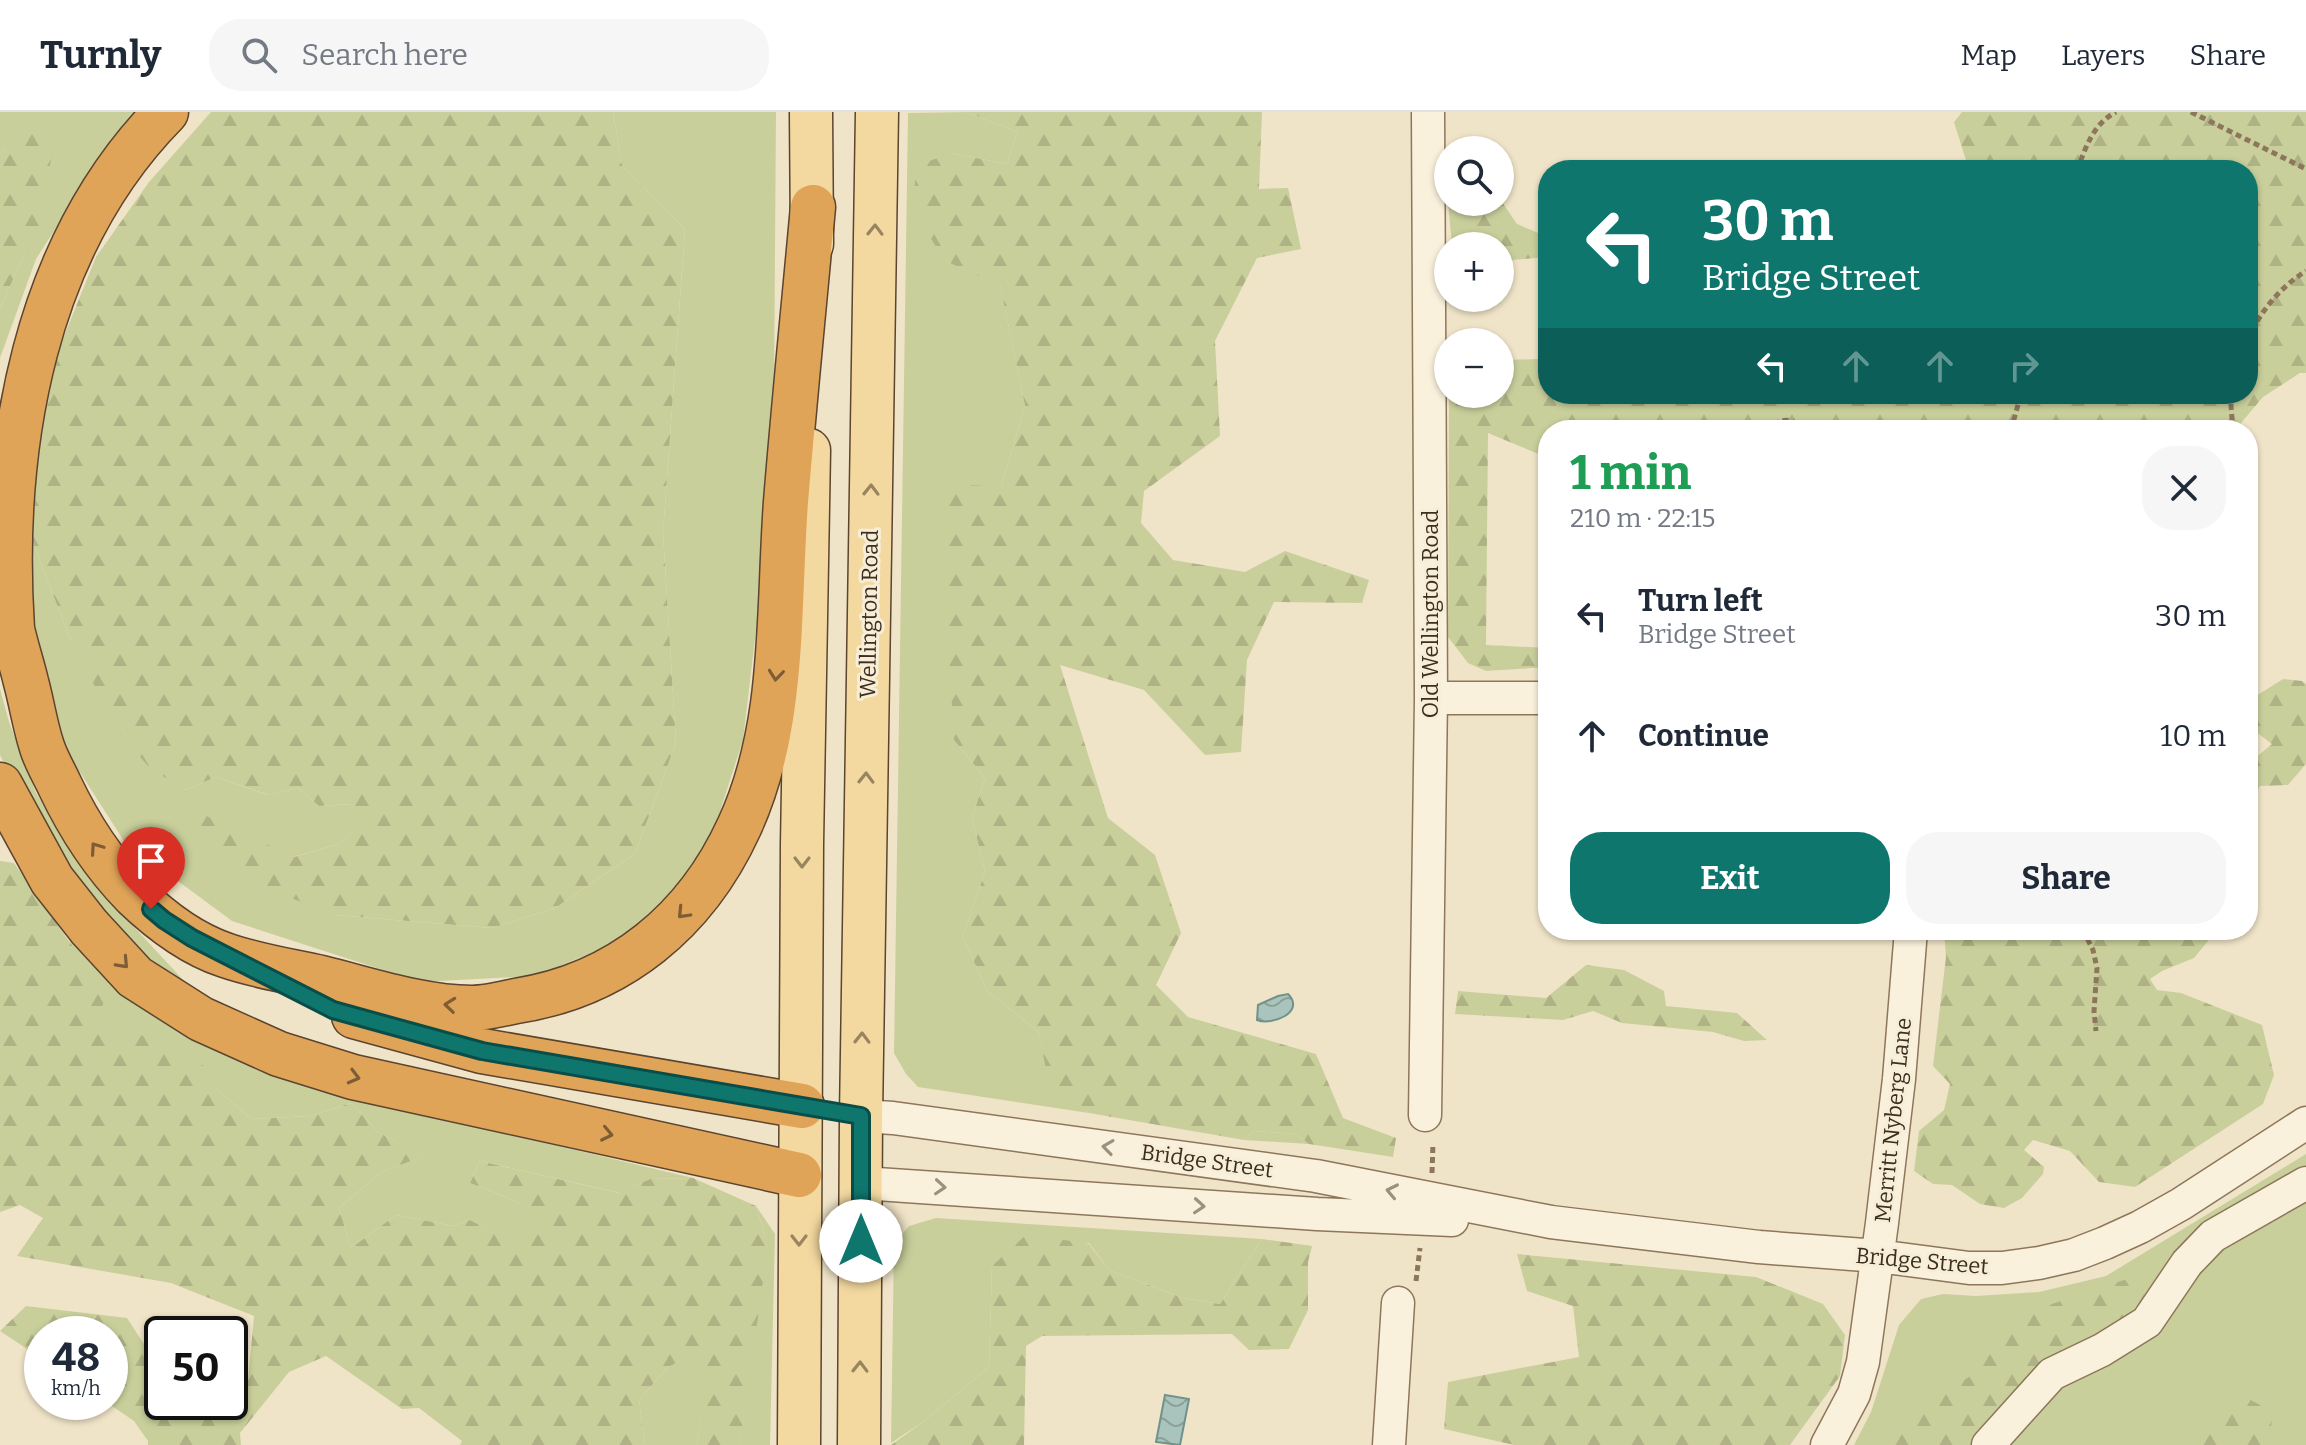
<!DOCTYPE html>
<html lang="en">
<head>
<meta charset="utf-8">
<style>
  body { margin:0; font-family:Bitter,serif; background:#f6f6f7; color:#1f2937; height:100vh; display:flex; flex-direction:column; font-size:30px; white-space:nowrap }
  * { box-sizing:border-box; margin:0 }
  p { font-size:26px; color:#747a83 }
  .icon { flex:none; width:44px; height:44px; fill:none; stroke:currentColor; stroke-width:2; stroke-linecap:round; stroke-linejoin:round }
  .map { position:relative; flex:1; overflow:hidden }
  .side { position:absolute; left:1538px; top:308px; width:720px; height:520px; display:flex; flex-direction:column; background:#fff; border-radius:32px; box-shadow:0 2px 6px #0004 }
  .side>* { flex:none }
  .hud { position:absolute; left:1538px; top:48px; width:720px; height:244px; border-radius:32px; box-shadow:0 2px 6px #0004; background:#0f766e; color:#fff; overflow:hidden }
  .fabs { position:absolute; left:1434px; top:24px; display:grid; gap:16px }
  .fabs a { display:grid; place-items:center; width:80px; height:80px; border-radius:50%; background:#fff; box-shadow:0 2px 6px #0004; font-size:40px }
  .speed { position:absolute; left:24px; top:1204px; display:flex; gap:16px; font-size:40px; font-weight:700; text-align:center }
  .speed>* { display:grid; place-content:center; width:104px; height:104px; border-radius:50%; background:#fff; box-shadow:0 2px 6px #0004; line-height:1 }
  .speed small { font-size:20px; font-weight:400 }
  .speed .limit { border:4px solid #111; border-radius:12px; background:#fff; color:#111 }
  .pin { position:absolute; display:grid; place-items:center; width:68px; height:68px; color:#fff; margin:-82px -34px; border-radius:50% 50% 50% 0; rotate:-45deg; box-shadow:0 0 8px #0007 }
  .pin .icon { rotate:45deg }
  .me { position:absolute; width:88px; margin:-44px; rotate:0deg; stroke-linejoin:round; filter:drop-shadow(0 0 6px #0008) }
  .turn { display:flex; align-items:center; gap:28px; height:168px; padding:0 32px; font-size:36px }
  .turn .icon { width:104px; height:104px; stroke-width:2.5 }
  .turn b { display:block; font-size:56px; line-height:68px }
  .lanes { display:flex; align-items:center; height:76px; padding:0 32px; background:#0003; justify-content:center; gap:40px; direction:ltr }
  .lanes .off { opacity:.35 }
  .round { display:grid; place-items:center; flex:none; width:84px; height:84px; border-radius:32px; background:#f6f6f7 }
  .overview { display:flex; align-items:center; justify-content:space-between; height:136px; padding:0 32px }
  h1 { font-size:48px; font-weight:700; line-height:60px; color:#1e9e55 }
  .button { display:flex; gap:16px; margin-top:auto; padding:16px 32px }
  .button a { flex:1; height:92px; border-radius:32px; background:#0f766e; color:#fff; font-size:32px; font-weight:700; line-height:92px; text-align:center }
  .button a+a { background:#f6f6f7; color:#1f2937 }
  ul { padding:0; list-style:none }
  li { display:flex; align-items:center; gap:24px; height:120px; padding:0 32px }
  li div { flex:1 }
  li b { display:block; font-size:30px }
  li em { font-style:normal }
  header { display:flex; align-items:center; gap:48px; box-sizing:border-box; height:112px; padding:0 40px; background:#fff; border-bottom:2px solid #e0e1e3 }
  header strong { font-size:38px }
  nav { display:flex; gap:44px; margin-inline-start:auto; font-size:28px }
  .search { width:560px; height:72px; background:#f6f6f7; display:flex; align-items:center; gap:20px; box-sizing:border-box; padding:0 28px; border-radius:32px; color:#747a83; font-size:30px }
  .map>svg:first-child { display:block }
  .grass { fill:#c9cf9b }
  .forest { fill:url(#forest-firs) }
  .water { fill:url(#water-waves); stroke:#6f938a; stroke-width:2 }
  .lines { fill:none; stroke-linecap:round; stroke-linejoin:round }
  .minor-casing { stroke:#8d765c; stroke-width:35 }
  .major-casing { stroke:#5b4430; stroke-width:45 }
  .highway-casing { stroke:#5b4430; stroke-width:47 }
  .path { stroke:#8d765c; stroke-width:5; stroke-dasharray:6 4; stroke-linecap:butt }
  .minor { stroke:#faf1dc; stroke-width:32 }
  .major { stroke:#f3d9a0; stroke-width:42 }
  .highway { stroke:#e0a458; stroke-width:44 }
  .oneway { stroke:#988460 }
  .oneway2 { stroke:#7e5d36 }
  .oneway3 { stroke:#9c907e }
  .route-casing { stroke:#0a4d48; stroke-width:20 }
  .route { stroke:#0f766e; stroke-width:14 }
  .labels { text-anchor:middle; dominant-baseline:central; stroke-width:6; stroke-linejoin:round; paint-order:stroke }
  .street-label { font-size:22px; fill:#3d2e20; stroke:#f7eed8 }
</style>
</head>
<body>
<header>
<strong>Turnly</strong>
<div class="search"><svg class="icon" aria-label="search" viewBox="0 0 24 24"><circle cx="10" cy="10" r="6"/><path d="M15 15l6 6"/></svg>Search here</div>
<nav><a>Map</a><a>Layers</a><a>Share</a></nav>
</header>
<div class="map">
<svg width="2306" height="1333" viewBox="0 0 2306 1333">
  <defs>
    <pattern id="forest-firs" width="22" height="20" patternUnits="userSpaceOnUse" patternTransform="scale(2)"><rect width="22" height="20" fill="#c9cf9b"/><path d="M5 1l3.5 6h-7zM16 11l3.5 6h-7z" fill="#aeb285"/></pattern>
    <pattern id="water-waves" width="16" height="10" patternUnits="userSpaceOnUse" patternTransform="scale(2)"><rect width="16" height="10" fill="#a9c4bc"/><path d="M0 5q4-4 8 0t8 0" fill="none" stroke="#8ba098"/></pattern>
  </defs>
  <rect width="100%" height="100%" fill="#f0e4c8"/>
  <path class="grass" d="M 0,0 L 137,0 L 121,15 L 36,147 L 0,246 L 0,196 L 25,141 L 5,36 L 0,43 Z
    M 613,0 L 776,0 L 774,279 L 759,493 L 743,628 L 711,727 L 670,788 L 622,828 L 536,864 L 420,870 L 232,809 L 124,729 L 67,640 L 23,476 L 31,426 L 71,529 L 185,678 L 216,665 L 268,683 L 298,676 L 319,694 L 352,692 L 375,703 L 339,732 L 293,745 L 335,803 L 492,816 L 555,796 L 635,742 L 676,631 L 663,421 L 685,117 L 622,53 Z
    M 908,1 L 970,1 L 1017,20 L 1007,52 L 951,41 L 945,149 L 1000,172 L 1025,294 L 1001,375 L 954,628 L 985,666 L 972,706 L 985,759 L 963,825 L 987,879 L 1039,920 L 1049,969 L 1089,1001 L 918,975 L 906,962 L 894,941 Z
    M 0,577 L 9,610 L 36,681 L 98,776 L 186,871 L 108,818 L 38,721 L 0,643 Z
    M 69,827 L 119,878 L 209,935 L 348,984 L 693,1066 L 650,1067 L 620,1081 L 480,1049 L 470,1071 L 518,1090 L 541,1114 L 524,1138 L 470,1108 L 454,1114 L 396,1103 L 351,1136 L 339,1096 L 383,1059 L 424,1044 L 378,1020 L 351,991 L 311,1004 L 251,1007 L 218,978 L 95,920 Z
    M 1253,1019 L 1296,1022 L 1309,1032 L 1244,1028 Z
    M 2306,1042 L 2306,1333 L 1854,1333 L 1871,1300 L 1899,1213 L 1921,1187 L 1943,1182 L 1976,1184 L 2039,1180 L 2106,1164 Z
    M 756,1094 L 775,1122 L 770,1333 L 740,1333 L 765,1123 Z
    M 936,1106 L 1262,1127 L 1220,1192 L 1183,1186 L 1109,1158 L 1089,1131 L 992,1154 L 989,1255 L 923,1310 L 891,1331 L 894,1132 L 909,1114 Z
    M 710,1235 L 697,1333 L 645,1333 L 639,1288 L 668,1255 Z"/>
  <path class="forest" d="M 211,0 L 613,0 L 622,53 L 685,117 L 663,421 L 676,631 L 635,742 L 555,796 L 492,816 L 335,803 L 255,772 L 195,731 L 191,715 L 198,700 L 294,745 L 339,732 L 374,703 L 351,692 L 319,694 L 298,676 L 269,683 L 216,665 L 185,678 L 150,656 L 121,624 L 71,529 L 31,426 L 36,332 L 60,234 L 96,145 L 149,70 Z
    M 908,0 L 1262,0 L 1259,77 L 1288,76 L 1301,137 L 1257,146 L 1215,229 L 1220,324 L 1144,379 L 1141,411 L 1173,448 L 1245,460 L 1285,439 L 1369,468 L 1362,491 L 1274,490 L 1247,548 L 1241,640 L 1205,643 L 1144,578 L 1060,553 L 1108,706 L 1155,743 L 1181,821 L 1156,873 L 1188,905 L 1316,942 L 1343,1006 L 1396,1026 L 1393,1045 L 1309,1032 L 1296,1022 L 1253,1019 L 1244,1028 L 1089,1001 L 1048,969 L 1039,920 L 987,879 L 963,825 L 985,759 L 972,706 L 985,666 L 954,628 L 941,411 L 951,372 L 1001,375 L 1025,294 L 1000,173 L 945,149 L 913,98 L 916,54 L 951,41 L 1007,52 L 1017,20 L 970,1 Z
    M 1962,0 L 2306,0 L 2306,261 L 2300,261 L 2263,285 L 2235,318 L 1622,318 L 1617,313 L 1598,318 L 1548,318 L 1548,346 L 1488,321 L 1486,533 L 1548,536 L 1548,555 L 1486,559 L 1468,551 L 1448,525 L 1449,282 L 1500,282 L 1500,250 L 1505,248 L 1538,247 L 1548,239 L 1548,282 L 2248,282 L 2248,58 L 1969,58 L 1954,10 Z
    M 36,14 L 53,38 L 40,103 L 48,126 L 25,141 L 0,196 L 0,43 L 5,36 Z
    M 1500,87 L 1517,112 L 1548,125 L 1548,145 L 1500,149 L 1500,134 L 1452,134 L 1448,90 L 1500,90 Z
    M 2283,567 L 2302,569 L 2306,572 L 2306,652 L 2288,673 L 2260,674 L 2248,694 L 2248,652 L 2272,632 L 2248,614 L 2248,577 L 2256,584 Z
    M 0,749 L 14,751 L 106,882 L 95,920 L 125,915 L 210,957 L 218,978 L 251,1007 L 311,1004 L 351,991 L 378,1020 L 425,1044 L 383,1059 L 339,1096 L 351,1136 L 396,1103 L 454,1114 L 470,1108 L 524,1137 L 540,1114 L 518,1090 L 470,1071 L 480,1049 L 619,1081 L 650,1067 L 693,1066 L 756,1094 L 765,1123 L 766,1148 L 740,1333 L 697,1333 L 709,1236 L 668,1255 L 639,1288 L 645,1333 L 460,1333 L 462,1329 L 419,1296 L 402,1297 L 326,1244 L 289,1260 L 240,1321 L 241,1333 L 148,1333 L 148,1329 L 134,1309 L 106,1290 L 110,1290 L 110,1222 L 42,1222 L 42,1247 L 0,1219 L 26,1194 L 127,1206 L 146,1235 L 162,1243 L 162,1290 L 230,1290 L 247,1279 L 254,1204 L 171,1171 L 17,1144 L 43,1106 L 20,1093 L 0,1100 Z
    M 1944,818 L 2217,818 L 2194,846 L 2162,859 L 2150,867 L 2157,878 L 2181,881 L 2262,913 L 2274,963 L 2263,992 L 2135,1075 L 2099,1070 L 2070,1039 L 2033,1028 L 2024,1038 L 2044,1055 L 2043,1062 L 2022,1086 L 2004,1096 L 1980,1092 L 1952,1073 L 1933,1072 L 1914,1059 L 1919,1019 L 1944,998 L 1950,972 L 1933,954 L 1946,845 Z
    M 1586,853 L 1624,858 L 1664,879 L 1666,894 L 1737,901 L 1767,928 L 1744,929 L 1713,920 L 1622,911 L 1593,899 L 1563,908 L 1455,902 L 1458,879 L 1546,886 Z
    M 1027,1122 L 1089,1132 L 1109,1158 L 1183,1186 L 1220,1192 L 1262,1127 L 1312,1134 L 1308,1150 L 1308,1198 L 1289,1237 L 1249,1238 L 1232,1222 L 1042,1224 L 1026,1234 L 1024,1333 L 891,1333 L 923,1310 L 989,1255 L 992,1154 Z
    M 2187,1134 L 2162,1168 L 2118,1217 L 2041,1258 L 1969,1333 L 1868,1333 L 1874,1324 L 1915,1296 L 1976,1261 L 2001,1219 L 2052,1192 L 2148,1160 Z
    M 1517,1142 L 1756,1165 L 1823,1192 L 1845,1223 L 1840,1264 L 1790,1333 L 1514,1333 L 1444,1317 L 1448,1270 L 1579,1245 L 1573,1194 L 1527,1179 Z
    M 2234,1279 L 2273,1300 L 2269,1330 L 2265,1333 L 2186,1333 Z"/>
  <path class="water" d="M 1288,882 C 1306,900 1272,914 1257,908 L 1258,893 L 1278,884 Z
    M 1165,1283 L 1189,1287 L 1180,1333 L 1156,1330 Z"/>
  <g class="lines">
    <defs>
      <path id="minor" d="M 1431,586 L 1548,586
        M 1425,1003 L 1431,586 L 1428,0
        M 861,1004 L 893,1006 L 1316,1064 L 1551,1110 L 1759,1135 L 1878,1144 L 1969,1156 L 2002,1156 L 2039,1151 L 2074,1143 L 2105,1131 L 2140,1115 L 2181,1092 L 2306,1011
        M 862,1071 L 1317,1102 L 1452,1108
        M 1389,1333 L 1398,1191
        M 1827,1333 L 1854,1282 L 1863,1250 L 1882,1111 L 1899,967 L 1911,818
        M 1988,1333 L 2052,1262 L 2102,1238 L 2147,1210 L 2187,1151 L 2213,1124 L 2306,1071"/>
      <path id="major" d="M 811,0 L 812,132
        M 799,1333 L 802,732 L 809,338
        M 859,1333 L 861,1004 L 877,0"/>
      <path id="highway" d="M 166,0 C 34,134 0,334 12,517 C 16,535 22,553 26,570 C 32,592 35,614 42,635 C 46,648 54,661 60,674 C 79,714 103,751 134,783 C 159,807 192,832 225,843 C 256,854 290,859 321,866 C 370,878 422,896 472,896 C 486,896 502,892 516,889 C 619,873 696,809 739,715 C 786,614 778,499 786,390 C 794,292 804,193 813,95
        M 0,673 L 52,768 L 89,815 L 135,865 L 201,907 L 279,942 L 353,965 L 799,1063
        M 354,904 L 482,939 L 802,994"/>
    </defs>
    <use href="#minor" class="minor-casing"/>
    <use href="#major" class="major-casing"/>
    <use href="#highway" class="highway-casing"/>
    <path class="path" d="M 2191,0 L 2306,57
      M 2077,58 C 2086,35 2093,12 2116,0
      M 2248,227 C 2260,200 2280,175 2306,159
      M 2230,282 L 2233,318
      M 1765,318 C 1784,305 1788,305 1807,318
      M 1899,318 L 1922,318
      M 2011,318 L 2021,282
      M 2083,818 L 2093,838 L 2097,856 L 2094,899 L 2096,919
      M 1432,1061 L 1433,1031
      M 1416,1169 L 1420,1136"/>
    <use href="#minor" class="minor"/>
    <use href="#major" class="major"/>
    <use href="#highway" class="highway"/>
  </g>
  <defs><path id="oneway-chevron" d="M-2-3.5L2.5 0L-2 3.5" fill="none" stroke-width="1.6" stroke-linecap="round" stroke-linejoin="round" transform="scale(2)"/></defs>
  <g class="oneway">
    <use href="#oneway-chevron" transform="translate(875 118) rotate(-89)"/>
    <use href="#oneway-chevron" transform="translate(871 378) rotate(-89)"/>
    <use href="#oneway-chevron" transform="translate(866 666) rotate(-89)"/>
    <use href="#oneway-chevron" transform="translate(802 750) rotate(90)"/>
    <use href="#oneway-chevron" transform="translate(862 926) rotate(-89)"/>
    <use href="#oneway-chevron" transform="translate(799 1128) rotate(90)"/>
    <use href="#oneway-chevron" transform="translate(860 1255) rotate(-89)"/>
  </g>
  <g class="oneway2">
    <use href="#oneway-chevron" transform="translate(776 563) rotate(96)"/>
    <use href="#oneway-chevron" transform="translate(96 736) rotate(-125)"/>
    <use href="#oneway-chevron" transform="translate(683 801) rotate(134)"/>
    <use href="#oneway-chevron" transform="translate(123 851) rotate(47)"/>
    <use href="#oneway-chevron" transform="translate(450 893) rotate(-174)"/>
    <use href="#oneway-chevron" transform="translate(354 965) rotate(15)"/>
    <use href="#oneway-chevron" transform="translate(607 1022) rotate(12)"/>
  </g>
  <g class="oneway3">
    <use href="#oneway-chevron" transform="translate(1108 1035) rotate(-172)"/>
    <use href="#oneway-chevron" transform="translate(940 1075) rotate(4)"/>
    <use href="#oneway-chevron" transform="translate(1392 1079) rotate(-168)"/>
    <use href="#oneway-chevron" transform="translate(1199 1094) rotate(4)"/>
  </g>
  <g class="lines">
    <defs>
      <path id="route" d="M 151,797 L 164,808 L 192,826 L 333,898 L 482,939 L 861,1004 L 861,1129"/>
    </defs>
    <use href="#route" class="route-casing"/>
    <use href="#route" class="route"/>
  </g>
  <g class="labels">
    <g class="street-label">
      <text transform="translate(869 502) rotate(-89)">Wellington Road</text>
      <text transform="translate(1430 502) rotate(-90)">Old Wellington Road</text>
      <text transform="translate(1893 1008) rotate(-84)">Merritt Nyberg Lane</text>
      <text transform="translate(1207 1049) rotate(8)">Bridge Street</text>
      <text transform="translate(1922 1149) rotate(5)">Bridge Street</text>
    </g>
  </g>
</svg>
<div class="fabs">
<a><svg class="icon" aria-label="search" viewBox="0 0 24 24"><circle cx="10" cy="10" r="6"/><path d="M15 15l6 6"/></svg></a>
<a>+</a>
<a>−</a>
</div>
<div class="speed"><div>48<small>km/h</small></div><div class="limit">50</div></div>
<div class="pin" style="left:151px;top:797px;background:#d93025"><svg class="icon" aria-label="arrive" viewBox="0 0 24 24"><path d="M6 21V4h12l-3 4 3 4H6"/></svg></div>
<svg class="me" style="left:861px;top:1129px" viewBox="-20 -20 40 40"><circle r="19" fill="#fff"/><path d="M0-13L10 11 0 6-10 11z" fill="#0f766e"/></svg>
<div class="hud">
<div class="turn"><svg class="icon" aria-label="left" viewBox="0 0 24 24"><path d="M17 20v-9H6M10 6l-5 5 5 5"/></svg><div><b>30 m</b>Bridge Street</div></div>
<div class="lanes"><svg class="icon" aria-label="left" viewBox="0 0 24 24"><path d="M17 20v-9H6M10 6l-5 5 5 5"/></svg><svg class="icon off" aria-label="ahead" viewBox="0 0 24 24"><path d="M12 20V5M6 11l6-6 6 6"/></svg><svg class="icon off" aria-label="ahead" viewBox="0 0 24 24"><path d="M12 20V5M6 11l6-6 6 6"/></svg><svg class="icon off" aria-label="right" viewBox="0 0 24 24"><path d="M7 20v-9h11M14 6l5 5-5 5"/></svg></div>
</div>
<section class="side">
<div class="overview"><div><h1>1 min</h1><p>210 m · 22:15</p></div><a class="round"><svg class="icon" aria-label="close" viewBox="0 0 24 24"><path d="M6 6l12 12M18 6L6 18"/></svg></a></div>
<ul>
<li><svg class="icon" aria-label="left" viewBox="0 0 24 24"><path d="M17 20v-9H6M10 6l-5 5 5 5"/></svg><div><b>Turn left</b><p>Bridge Street</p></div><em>30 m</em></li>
<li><svg class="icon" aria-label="ahead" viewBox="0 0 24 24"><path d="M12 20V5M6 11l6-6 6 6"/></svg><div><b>Continue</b></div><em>10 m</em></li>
</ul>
<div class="button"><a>Exit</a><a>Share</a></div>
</section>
</div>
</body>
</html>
